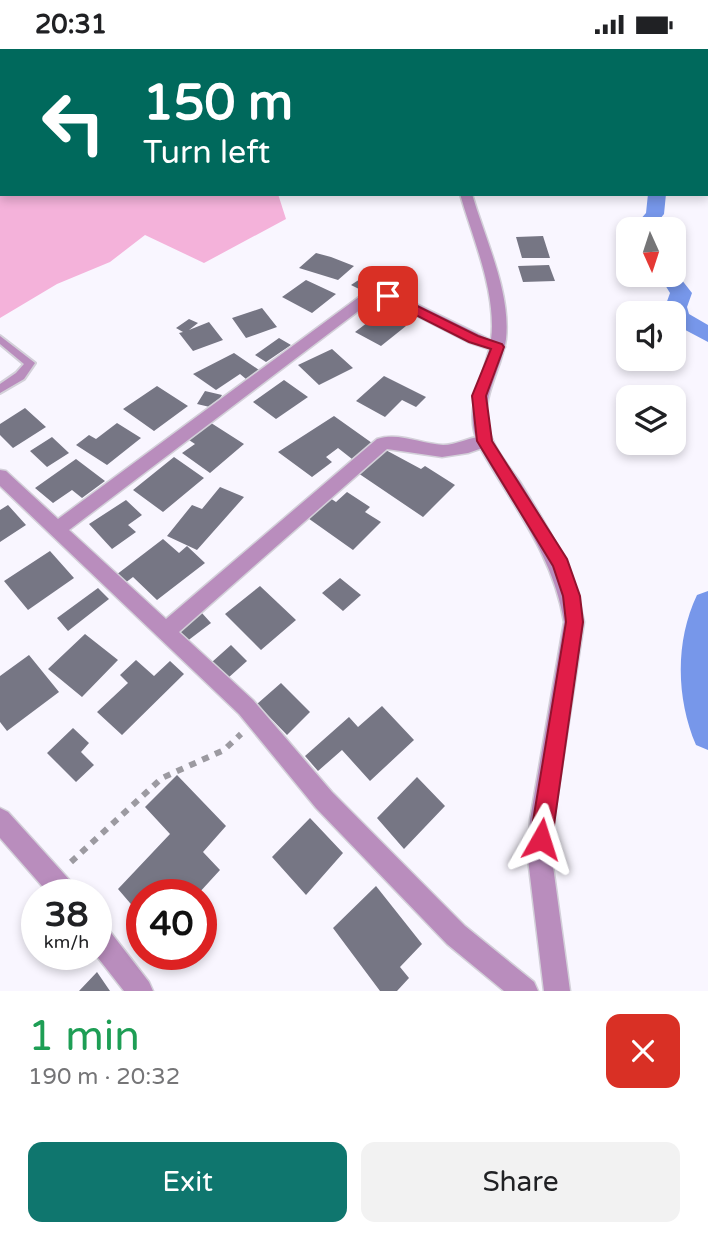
<!DOCTYPE html>
<html lang="en">
<head>
<meta charset="utf-8">
<style>
  body { margin:0; font-family:"Varela Round",sans-serif; background:#f2f2f2; color:#202124; height:100vh; display:flex; flex-direction:column; font-size:26px; white-space:nowrap }
  * { box-sizing:border-box; margin:0 }
  p { font-size:23px; color:#757577 }
  .icon { flex:none; width:38px; height:38px; fill:none; stroke:currentColor; stroke-width:2; stroke-linecap:round; stroke-linejoin:round }
  .map { position:relative; height:942px; overflow:hidden }
  .panel { display:flex; flex-direction:column; background:#fff; flex:1 }
  .panel>* { flex:none }
  .banner { position:absolute; left:0px; top:0px; width:709px; height:147px; box-shadow:0 4px 10px #0003; background:#00695c; color:#fff; overflow:hidden }
  .needle { width:46px; rotate:177deg }
  .buttons { position:absolute; left:616px; top:168px; display:grid; gap:14px }
  .buttons a { display:grid; place-items:center; width:70px; height:70px; border-radius:14px; background:#fff; box-shadow:0 4px 10px #0003; font-size:35px }
  .speed { position:absolute; left:21px; top:830px; display:flex; gap:14px; font-size:35px; font-weight:700; text-align:center }
  .speed>* { display:grid; place-content:center; width:91px; height:91px; border-radius:50%; background:#fff; box-shadow:0 4px 10px #0003; line-height:1 }
  .speed small { font-size:18px; font-weight:400 }
  .speed .limit { border:10px solid #d22; background:#fff; color:#111 }
  .pin { position:absolute; display:grid; place-items:center; width:60px; height:60px; color:#fff; margin:-30px; border-radius:14px; box-shadow:0 4px 10px #0006 }
  .me { position:absolute; width:77px; margin:-38px; rotate:6deg; stroke-linejoin:round; filter:drop-shadow(0 0 5px #0008) }
  .turn { display:flex; align-items:center; gap:24px; height:147px; padding:0 28px; font-size:32px }
  .turn .icon { width:91px; height:91px; stroke-width:2.5 }
  .turn b { display:block; font-size:49px; line-height:60px }
  .round { display:grid; place-items:center; flex:none; width:74px; height:74px; border-radius:14px; background:#f2f2f2 }
  .head { display:flex; align-items:center; justify-content:space-between; height:119px; padding:0 28px }
  h1 { font-size:42px; font-weight:600; line-height:52px; color:#1e9e55 }
  .action { display:flex; gap:14px; margin-top:auto; padding:14px 28px }
  .action a { flex:1; height:80px; border-radius:14px; background:#0f766e; color:#fff; font-size:28px; font-weight:600; line-height:80px; text-align:center }
  .action a+a { background:#f2f2f2; color:#202124 }
  .status { display:flex; justify-content:space-between; align-items:center; height:49px; padding:0 35px; background:#fff; direction:ltr }
  .status svg { height:19px; fill:currentColor }
  .map>svg:first-child { display:block }
  .green { fill:#f4b2da }
  .lines { fill:none; stroke-linecap:round; stroke-linejoin:round }
  .canal { fill:#7797ea; fill-rule:evenodd }
  .building { fill:#767684 }
  .service-casing { stroke:#d3d0d9; stroke-width:4 }
  .minor-casing { stroke:#d3d0d9; stroke-width:3 }
  .tertiary-casing { stroke:#d3d0d9; stroke-width:3 }
  .path { stroke:#9c9aa1; stroke-width:6; stroke-dasharray:7 7; stroke-linecap:butt }
  .service { fill:#b98dbd; fill-rule:evenodd }
  .minor { fill:#b98dbd; fill-rule:evenodd }
  .tertiary { fill:#b98dbd; fill-rule:evenodd }
  .route { fill:#e11d48; stroke:#92132f; stroke-width:2 }
</style>
</head>
<body>
<div class="status"><b>20:31</b><svg viewBox="0 0 49 12"><path d="M0 12V9h3v3zM5 12V6h3v6zM10 12V3h3v9zM15 12V0h3v12zM26 1h20v11H26zM47 4h2v5h-2z"/></svg></div>
<div class="map">
<svg width="708" height="942" viewBox="0 0 708 942">
  <rect width="100%" height="100%" fill="#f9f6ff"/>
  <path class="green" d="M 0,0 L 39,2 L 2,2 L 2,145 L 278,145 L 286,170 L 204,214 L 145,186 L 110,213 L 57,235 L 0,269 Z"/>
  <g class="lines">
    <path class="canal" d="M 608,0 L 622,0 L 622,2 L 608,2 Z
      M 648,145 L 666,145 L 664,165 L 652,180 L 632,180 L 646,164 Z
      M 674,221 L 692,244 L 687,258 L 689,265 L 708,276 L 708,293 L 674,275 L 674,264 L 667,264 L 665,258 L 670,244 L 659,226 L 674,226 Z
      M 708,542 L 708,701 L 696,696 C 676,649 675,592 697,546 Z"/>
  </g>
  <path class="building" d="M 543,187 L 550,209 L 522,209 L 516,188 Z
    M 316,204 L 331,208 L 354,217 L 338,231 L 299,219 Z
    M 549,216 L 555,232 L 523,233 L 518,217 Z
    M 366,226 L 379,233 L 365,243 L 351,236 Z
    M 306,231 L 336,245 L 312,264 L 282,248 Z
    M 262,259 L 277,278 L 246,289 L 232,269 Z
    M 380,264 L 406,277 L 381,297 L 355,283 Z
    M 189,270 L 198,274 L 189,281 L 209,273 L 223,291 L 193,302 L 179,284 L 183,283 L 176,279 Z
    M 279,289 L 291,296 L 266,313 L 255,306 Z
    M 332,300 L 353,319 L 319,336 L 298,316 Z
    M 234,304 L 259,321 L 246,330 L 240,325 L 216,341 L 193,325 Z
    M 384,327 L 426,348 L 416,358 L 402,351 L 385,368 L 356,352 Z
    M 284,331 L 308,348 L 276,370 L 253,353 Z
    M 157,337 L 188,357 L 154,382 L 123,360 Z
    M 205,342 L 222,346 L 214,359 L 197,355 Z
    M 25,359 L 46,378 L 13,399 L 0,386 L 0,375 Z
    M 334,367 L 372,394 L 352,410 L 338,399 L 326,408 L 332,413 L 312,428 L 278,403 Z
    M 208,372 L 244,395 L 210,424 L 182,404 L 195,395 L 186,389 Z
    M 117,374 L 141,389 L 107,416 L 76,396 L 89,386 L 96,390 Z
    M 52,388 L 69,404 L 47,418 L 30,402 Z
    M 382,399 L 421,420 L 425,417 L 455,436 L 423,468 L 355,422 Z
    M 174,408 L 204,429 L 163,463 L 133,441 Z
    M 76,410 L 105,432 L 82,449 L 72,441 L 53,454 L 35,439 Z
    M 220,438 L 244,448 L 197,501 L 167,487 L 192,456 L 202,460 Z
    M 347,443 L 370,458 L 365,463 L 381,473 L 353,501 L 305,467 L 327,447 L 336,453 Z
    M 126,451 L 142,466 L 128,476 L 136,483 L 112,500 L 89,475 Z
    M 8,456 L 26,476 L 0,493 L 0,461 Z
    M 163,490 L 179,504 L 187,497 L 205,514 L 157,551 L 133,528 L 125,534 L 116,526 Z
    M 50,502 L 74,529 L 28,561 L 4,532 Z
    M 340,529 L 361,546 L 343,562 L 322,544 Z
    M 260,537 L 296,571 L 261,601 L 225,565 Z
    M 98,539 L 109,550 L 68,582 L 57,569 Z
    M 201,563 L 211,574 L 186,593 L 176,581 Z
    M 85,585 L 118,611 L 82,648 L 48,620 Z
    M 231,596 L 247,612 L 228,629 L 212,613 Z
    M 29,606 L 59,643 L 7,682 L 0,673 L 0,627 Z
    M 136,611 L 154,627 L 170,612 L 184,625 L 122,686 L 97,663 L 128,634 L 120,626 Z
    M 281,634 L 310,663 L 287,686 L 257,655 Z
    M 382,657 L 414,691 L 370,732 L 342,701 L 318,722 L 305,707 L 349,668 L 358,678 Z
    M 73,679 L 89,694 L 81,703 L 94,716 L 76,733 L 47,704 Z
    M 177,726 L 226,777 L 203,803 L 220,821 L 198,845 L 142,845 L 142,868 L 118,840 L 170,785 L 145,758 Z
    M 417,728 L 445,757 L 404,800 L 377,769 Z
    M 310,769 L 343,804 L 306,846 L 272,808 Z
    M 376,837 L 422,895 L 400,918 L 409,929 L 397,942 L 380,942 L 333,879 Z
    M 97,923 L 110,942 L 79,942 Z"/>
  <g class="lines">
    <defs>
      <path id="service" d="M 0,287 L 35,314 L 24,330 L 0,344 L 0,335 L 16,324 L 24,315 L 0,295 Z"/>
      <path id="minor" d="M 377,242 L 394,244 L 505,298 L 498,303 L 468,293 L 386,251 L 369,254 L 69,481 L 166,570 L 377,390 C 399,383 421,395 443,396 C 458,396 477,384 491,388 L 493,392 L 491,396 L 468,404 L 442,408 L 387,400 L 179,583 L 253,651 L 332,743 L 465,877 L 534,933 L 538,942 L 504,942 L 447,895 L 316,759 L 239,665 L 0,437 L 0,421 L 6,422 L 58,470 L 359,248 Z
        M 0,759 L 8,763 L 74,836 L 77,845 L 49,845 L 0,789 Z
        M 96,873 L 105,876 L 149,933 L 153,942 L 124,942 L 95,905 Z"/>
      <path id="tertiary" d="M 456,0 L 464,0 L 465,2 L 456,2 Z
        M 460,145 L 472,145 C 485,190 511,243 506,290 C 502,320 481,347 488,378 C 493,399 508,416 520,433 C 548,478 574,520 584,573 L 554,771 L 552,810 L 570,942 L 544,942 L 528,810 L 530,771 L 564,573 C 553,505 512,456 479,397 C 459,354 492,320 492,277 C 492,232 472,187 460,145 Z"/>
    </defs>
    <use href="#service" class="service-casing"/>
    <use href="#minor" class="minor-casing"/>
    <use href="#tertiary" class="tertiary-casing"/>
    <path class="path" d="M 71,813 L 162,729 L 224,701 L 241,685"/>
    <use href="#service" class="service"/>
    <use href="#minor" class="minor"/>
    <use href="#tertiary" class="tertiary"/>
  </g>
  <path class="route" d="M 384,245 L 393,245 L 478,287 L 502,295 L 504,298 L 486,347 L 492,392 L 567,510 L 580,547 L 583,573 L 552,790 L 548,798 L 541,801 L 533,798 L 530,790 L 566,573 L 563,547 L 553,517 L 477,392 L 472,347 L 491,300 L 469,293 L 384,250 Z"/>
</svg>
<div class="buttons">
<a><svg class="needle" viewBox="-14 -14 28 28"><path d="M0-13l5 13h-10z" fill="#e53935"/><path d="M0 13l5-13h-10z" fill="#757577"/></svg></a>
<a><svg class="icon" aria-label="sound" viewBox="0 0 24 24"><path d="M4 9h4l5-4v14l-5-4H4zM17 9q2 3 0 6"/></svg></a>
<a><svg class="icon" aria-label="layers" viewBox="0 0 24 24"><path d="M12 4l9 5-9 5-9-5zM3 14l9 5 9-5"/></svg></a>
</div>
<div class="speed"><div>38<small>km/h</small></div><div class="limit">40</div></div>
<div class="pin" style="left:388px;top:247px;background:#d93025"><svg class="icon" aria-label="arrive" viewBox="0 0 24 24"><path d="M6 21V4h12l-3 4 3 4H6"/></svg></div>
<svg class="me" style="left:541px;top:790px" viewBox="-20 -20 40 40"><path d="M0-17L14 15 0 8-14 15z" fill="#e11d48" stroke="#fff" stroke-width="4"/></svg>
<div class="banner">
<div class="turn"><svg class="icon" aria-label="left" viewBox="0 0 24 24"><path d="M17 20v-9H6M10 6l-5 5 5 5"/></svg><div><b>150 m</b>Turn left</div></div>
</div>
</div>
<section class="panel">
<div class="head"><div><h1>1 min</h1><p>190 m · 20:32</p></div><a class="round" style="background:#d93025;color:#fff"><svg class="icon" aria-label="close" viewBox="0 0 24 24"><path d="M6 6l12 12M18 6L6 18"/></svg></a></div>
<div class="action"><a>Exit</a><a>Share</a></div>
</section>
</body>
</html>
